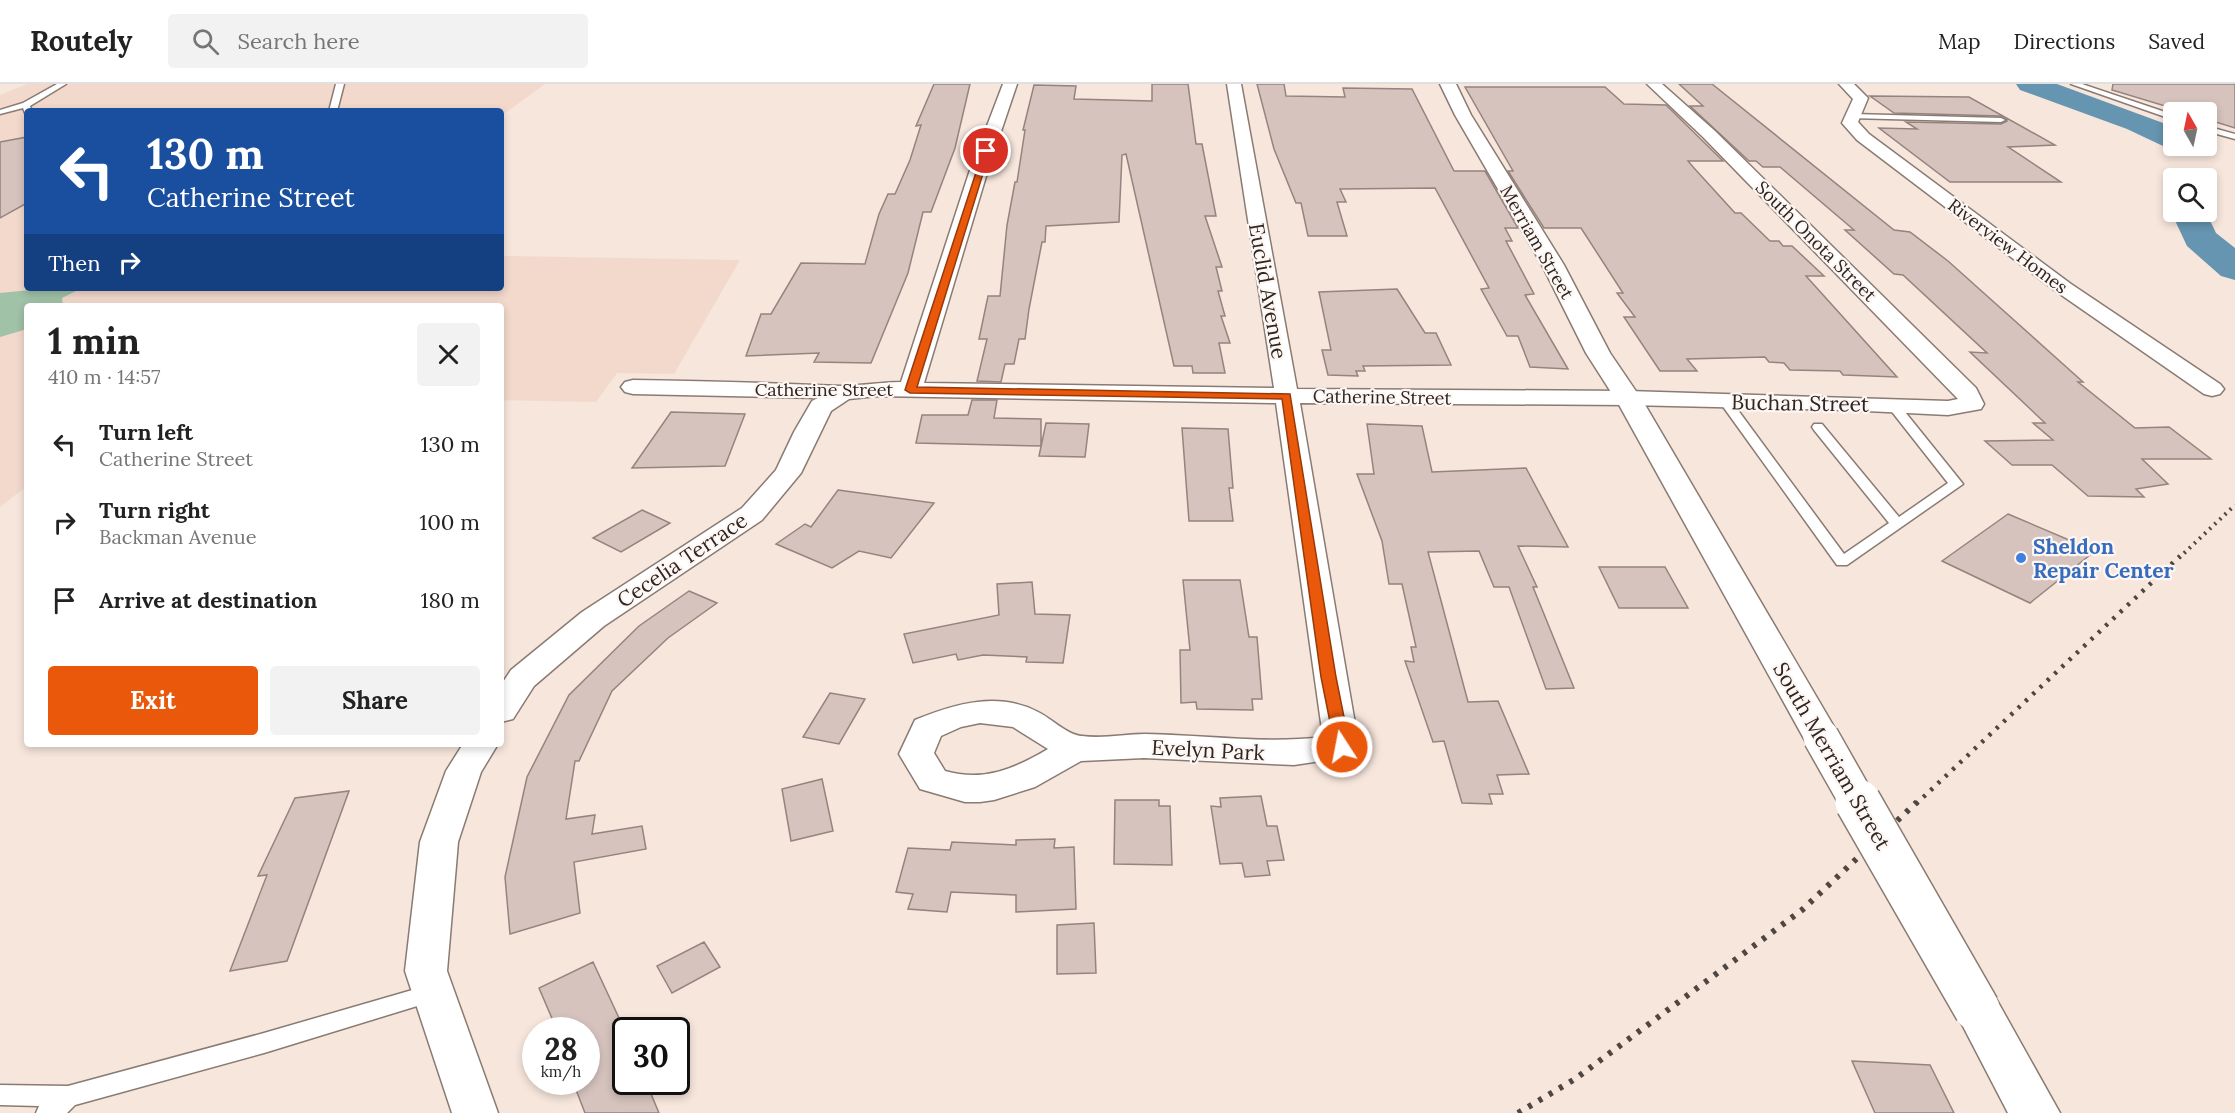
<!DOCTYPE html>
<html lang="en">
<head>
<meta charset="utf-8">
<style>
  body { margin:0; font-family:Lora,serif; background:#f2f2f2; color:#222; height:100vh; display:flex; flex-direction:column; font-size:22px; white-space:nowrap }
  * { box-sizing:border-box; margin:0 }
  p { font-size:20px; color:#767676 }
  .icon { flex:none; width:33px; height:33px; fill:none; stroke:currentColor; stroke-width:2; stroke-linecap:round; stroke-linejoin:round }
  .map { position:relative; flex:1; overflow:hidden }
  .side { position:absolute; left:24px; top:219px; width:480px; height:444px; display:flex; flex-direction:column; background:#fff; border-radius:6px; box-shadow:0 3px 9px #0003 }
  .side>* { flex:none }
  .hud { position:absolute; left:24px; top:24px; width:480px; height:183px; border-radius:6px; box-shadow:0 3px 9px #0003; background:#1a4fa0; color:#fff; overflow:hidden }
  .needle { width:39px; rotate:351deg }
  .buttons { position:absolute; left:2163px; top:18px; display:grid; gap:12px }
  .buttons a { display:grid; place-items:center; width:54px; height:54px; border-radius:6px; background:#fff; box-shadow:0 3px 9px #0003; font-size:30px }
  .speed { position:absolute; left:522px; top:933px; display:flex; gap:12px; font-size:30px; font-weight:700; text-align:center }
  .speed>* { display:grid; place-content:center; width:78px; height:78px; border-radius:50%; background:#fff; box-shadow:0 3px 9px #0003; line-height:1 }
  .speed small { font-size:15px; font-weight:400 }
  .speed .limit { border:3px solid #111; border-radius:9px; background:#fff; color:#111 }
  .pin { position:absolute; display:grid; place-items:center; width:51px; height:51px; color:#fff; margin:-26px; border:3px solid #fff; border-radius:50%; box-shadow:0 2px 6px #0007 }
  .me { position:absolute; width:66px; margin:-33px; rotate:349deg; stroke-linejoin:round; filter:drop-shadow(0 0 4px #0008) }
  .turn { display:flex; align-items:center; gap:21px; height:126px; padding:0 24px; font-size:27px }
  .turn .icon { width:78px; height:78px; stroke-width:2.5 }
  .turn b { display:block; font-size:42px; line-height:51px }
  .then { display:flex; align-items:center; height:57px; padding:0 24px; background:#0003; gap:12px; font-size:22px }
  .round { display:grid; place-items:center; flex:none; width:63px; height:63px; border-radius:6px; background:#f2f2f2 }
  .overview { display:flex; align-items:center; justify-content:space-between; height:102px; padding:0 24px }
  h1 { font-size:36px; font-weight:700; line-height:45px }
  .button { display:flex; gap:12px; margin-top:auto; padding:12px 24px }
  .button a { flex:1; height:69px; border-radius:6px; background:#ea580c; color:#fff; font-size:24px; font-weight:700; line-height:69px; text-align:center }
  .button a+a { background:#f2f2f2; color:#222 }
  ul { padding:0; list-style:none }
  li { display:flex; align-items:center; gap:18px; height:78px; padding:0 24px }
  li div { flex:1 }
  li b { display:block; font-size:22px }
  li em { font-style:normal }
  header { display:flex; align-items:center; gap:36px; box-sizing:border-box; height:84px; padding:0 30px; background:#fff; border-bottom:2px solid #e0e0e0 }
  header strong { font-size:28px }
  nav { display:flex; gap:33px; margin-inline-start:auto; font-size:21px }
  .search { width:420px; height:54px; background:#f2f2f2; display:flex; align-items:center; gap:15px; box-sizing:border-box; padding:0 21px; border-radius:6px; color:#767676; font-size:22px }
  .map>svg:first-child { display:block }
  .built { fill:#f2d9cc }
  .green { fill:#a0c2a7 }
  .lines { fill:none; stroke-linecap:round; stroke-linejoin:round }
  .river { fill:#6595b1; fill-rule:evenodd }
  .building { fill:#d6c3be; stroke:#95837e; stroke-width:1.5 }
  .service-casing { stroke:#8a7b72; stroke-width:3 }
  .minor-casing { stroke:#8a7b72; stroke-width:3 }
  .tertiary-casing { stroke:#8a7b72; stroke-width:3 }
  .service { fill:#fff; fill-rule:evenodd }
  .minor { fill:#fff; fill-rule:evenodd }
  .tertiary { fill:#fff; fill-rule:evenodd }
  .rail-far2 { stroke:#4f4642; stroke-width:4; stroke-dasharray:2 5; stroke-linecap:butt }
  .rail-far1 { stroke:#4f4642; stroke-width:4.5; stroke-dasharray:3 7; stroke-linecap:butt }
  .rail { stroke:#4f4642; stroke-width:6; stroke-dasharray:4 8; stroke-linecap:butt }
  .tertiary-bridge-far1-casing { stroke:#8a7b72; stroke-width:38; stroke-linecap:butt }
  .tertiary-bridge-casing { stroke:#8a7b72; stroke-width:48; stroke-linecap:butt }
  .tertiary-bridge-far1 { stroke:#fff; stroke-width:35 }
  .tertiary-bridge { stroke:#fff; stroke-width:45 }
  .route { fill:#ea580c; stroke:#983908; stroke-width:1.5 }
  .shop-dot { fill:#3f7fe0; stroke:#fdf6f2; stroke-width:2 }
  .labels { text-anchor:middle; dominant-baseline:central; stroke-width:4.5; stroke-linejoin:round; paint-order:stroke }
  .far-street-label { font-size:18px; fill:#2c2522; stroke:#fdf6f2 }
  .street-label { font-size:21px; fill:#2c2522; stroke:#fdf6f2 }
  .shop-label { font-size:21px; font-weight:bold; fill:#366cbe; stroke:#fdf6f2; text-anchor:start }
</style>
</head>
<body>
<header>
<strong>Routely</strong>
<div class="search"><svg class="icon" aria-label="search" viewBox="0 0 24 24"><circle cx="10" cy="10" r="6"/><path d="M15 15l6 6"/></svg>Search here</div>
<nav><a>Map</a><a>Directions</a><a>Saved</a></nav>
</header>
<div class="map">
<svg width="2235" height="1029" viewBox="0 0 2235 1029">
  <rect width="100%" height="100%" fill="#f7e6dc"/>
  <path class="built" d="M 27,0 L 545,0 L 501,32 L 501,27 L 27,27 L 27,204 L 501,204 L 501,172 L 740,176 L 674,290 L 617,289 L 596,318 L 501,316 L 501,222 L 27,222 L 27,402 L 0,423 L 0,11 Z"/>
  <path class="green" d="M 51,204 L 76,204 L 76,207 L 62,214 L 63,222 L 27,222 L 27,245 L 0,253 L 0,209 Z"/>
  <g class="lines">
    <path class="river" d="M 2016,0 L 2057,0 L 2174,43 L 2174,62 L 2185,62 L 2174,64 L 2163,62 L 2127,45 L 2020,6 Z
      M 2174,125 L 2174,128 L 2206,128 L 2216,149 L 2235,164 L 2235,196 L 2221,192 L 2187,162 L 2171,128 Z"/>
  </g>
  <path class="building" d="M 934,0 L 970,0 L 955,64 L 931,128 L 923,128 L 908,189 L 871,279 L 814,278 L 819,269 L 746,272 L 761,230 L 771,230 L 801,179 L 865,180 L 879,130 L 888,110 L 895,110 L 910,76 L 921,41 L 916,42 Z
    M 1152,0 L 1188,0 L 1196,60 L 1202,60 L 1216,132 L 1205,132 L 1222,183 L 1216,183 L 1222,207 L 1218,207 L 1225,232 L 1221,232 L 1230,259 L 1219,259 L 1225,289 L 1193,289 L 1192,282 L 1174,282 L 1126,70 L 1122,71 L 1119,138 L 1046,142 L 1045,158 L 1042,158 L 1029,225 L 1025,255 L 1019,255 L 1014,280 L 1005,280 L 1001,298 L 977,297 L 987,255 L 979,255 L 988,212 L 1000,212 L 1007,141 L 1015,98 L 1017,98 L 1025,46 L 1023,46 L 1034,1 L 1076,2 L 1074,15 L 1152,17 Z
    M 1257,0 L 1284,0 L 1286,12 L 1345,13 L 1343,4 L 1412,5 L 1454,87 L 1485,87 L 1518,144 L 1505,144 L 1512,157 L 1506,157 L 1534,210 L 1525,211 L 1568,285 L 1530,283 L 1518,252 L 1507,252 L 1481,205 L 1489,204 L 1435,104 L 1340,105 L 1346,118 L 1337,118 L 1347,152 L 1308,152 L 1301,119 L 1296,119 L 1274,65 Z
    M 1679,0 L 1712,0 L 1894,146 L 1910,148 L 1948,177 L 2083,298 L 2078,298 L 2135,344 L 2169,343 L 2211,375 L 2142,375 L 2168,400 L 2136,405 L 2144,413 L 2088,412 L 2052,381 L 2012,381 L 1985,357 L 2053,356 L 2033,339 L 2045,339 L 1970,268 L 1987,269 L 1903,191 L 1894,190 L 1845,146 L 1854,146 L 1780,83 L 1763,83 L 1756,77 L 1749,77 L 1690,22 L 1703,22 Z
    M 2113,0 L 2235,0 L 2235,44 L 2206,35 L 2206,28 L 2185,28 L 2112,6 Z
    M 1465,3 L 1605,3 L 1624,20 L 1666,21 L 1723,77 L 1688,77 L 1694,84 L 1735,129 L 1741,129 L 1770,157 L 1779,157 L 1783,162 L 1792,162 L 1824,192 L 1806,192 L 1897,293 L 1843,291 L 1840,287 L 1790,286 L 1784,279 L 1769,278 L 1765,273 L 1687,275 L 1697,287 L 1660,287 L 1624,233 L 1635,233 L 1617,209 L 1623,209 L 1581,144 L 1544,144 L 1508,87 L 1513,87 Z
    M 1870,12 L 1969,13 L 2055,61 L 2008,63 L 2061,98 L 1950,98 L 1879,44 L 1917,45 L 1906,38 L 2001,40 L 2007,37 L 2006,34 L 2001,32 L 1894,29 Z
    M 27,53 L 27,119 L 0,134 L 0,58 Z
    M 1397,205 L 1425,249 L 1436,249 L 1451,281 L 1363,282 L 1365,287 L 1356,287 L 1358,292 L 1328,291 L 1322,266 L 1331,266 L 1319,208 Z
    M 972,316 L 997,316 L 994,334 L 1041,335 L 1041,362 L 916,359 L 922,331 L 968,331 Z
    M 671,328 L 745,330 L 725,382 L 632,384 Z
    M 1046,339 L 1089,340 L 1085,373 L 1039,372 Z
    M 1367,340 L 1422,342 L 1432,388 L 1526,384 L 1568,463 L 1518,462 L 1537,503 L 1533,503 L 1574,604 L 1546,605 L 1509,503 L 1494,503 L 1479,467 L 1428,468 L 1468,618 L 1498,617 L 1529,690 L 1497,691 L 1503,710 L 1489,710 L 1492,720 L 1462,719 L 1444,657 L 1433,658 L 1405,577 L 1414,578 L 1411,563 L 1416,563 L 1402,500 L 1389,500 L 1382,457 L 1357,390 L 1374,390 Z
    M 1182,344 L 1228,345 L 1233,404 L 1229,404 L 1233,437 L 1189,437 Z
    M 838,406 L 934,419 L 891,474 L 859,467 L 832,484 L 776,460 L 805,440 L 811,443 Z
    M 642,426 L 670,439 L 621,468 L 593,454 Z
    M 2008,430 L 2095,467 L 2030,519 L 1942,477 Z
    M 1599,483 L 1665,483 L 1688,524 L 1619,524 Z
    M 1183,496 L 1240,496 L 1249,553 L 1257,553 L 1262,615 L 1252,615 L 1253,626 L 1197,625 L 1196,618 L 1181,619 L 1180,566 L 1190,566 Z
    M 1032,498 L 1035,530 L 1070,531 L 1063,579 L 1026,578 L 1027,573 L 983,571 L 958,576 L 956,570 L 913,579 L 904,550 L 999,531 L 997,500 Z
    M 689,507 L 717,519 L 668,554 L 612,607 L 579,677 L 575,677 L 566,735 L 595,731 L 592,750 L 642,742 L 646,765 L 574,778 L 580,829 L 510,850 L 505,793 L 527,693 L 569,611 L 639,542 Z
    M 830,609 L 865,615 L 839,660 L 803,653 Z
    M 822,695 L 833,747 L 791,757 L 782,705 Z
    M 349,707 L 287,877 L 230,887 L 267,791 L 258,792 L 295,714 Z
    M 1261,712 L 1267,742 L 1277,742 L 1284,776 L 1267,777 L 1270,791 L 1245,793 L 1242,779 L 1220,780 L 1211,722 L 1221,723 L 1220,714 Z
    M 1115,716 L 1159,716 L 1159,722 L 1170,722 L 1172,781 L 1114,780 Z
    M 1055,755 L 1054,764 L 1074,763 L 1076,825 L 1016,828 L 1016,811 L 951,808 L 947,828 L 908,825 L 913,810 L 896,808 L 908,764 L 950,766 L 952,758 L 1016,761 L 1016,756 Z
    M 1094,839 L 1096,889 L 1057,890 L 1057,841 Z
    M 704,858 L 720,883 L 672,909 L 657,882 Z
    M 593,878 L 626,949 L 626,998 L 646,998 L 659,1029 L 585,1029 L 573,998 L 586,998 L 586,946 L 557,946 L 539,904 Z
    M 1852,977 L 1930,981 L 1954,1029 L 1875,1029 Z"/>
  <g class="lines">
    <defs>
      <path id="service" d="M 57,0 L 66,0 L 30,22 L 32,27 L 25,29 L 23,24 L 0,30 L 0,26 L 23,19 Z
        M 336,0 L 344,0 L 337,27 L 329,27 Z
        M 2071,0 L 2082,0 L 2174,31 L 2174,36 Z
        M 1853,30 L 2001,34 L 2005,36 L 2001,38 L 1850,34 L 1849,32 Z
        M 2206,42 L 2235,50 L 2235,55 L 2206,47 Z
        M 1725,313 L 1729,314 L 1844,470 L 1889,439 L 1814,346 L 1812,343 L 1814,340 L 1822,340 L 1899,433 L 1948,399 L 1889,324 L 1889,318 L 1897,318 L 1963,400 L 1847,481 L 1837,481 L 1719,317 Z
        M 433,900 L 440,903 L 443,909 L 440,915 L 264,969 L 75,1021 L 67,1029 L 36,1029 L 39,1022 L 0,1021 L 0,1001 L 68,1002 L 264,949 Z"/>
      <path id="minor" d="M 1003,0 L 1017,0 L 987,89 L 924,299 L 1274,304 L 1227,0 L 1241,0 L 1297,305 L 1628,307 L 1948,317 L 1958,315 L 1703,53 L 1647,0 L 1662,0 L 1715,47 L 1976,304 L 1984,320 L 1981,325 L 1948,331 L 1846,326 L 1628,321 L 1300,319 L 1359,663 L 1354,672 L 1294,681 L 1144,674 L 1081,677 L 1035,703 L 994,716 L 980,718 L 965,718 L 920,705 L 899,670 L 915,636 C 954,620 998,607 1038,628 C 1051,634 1067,651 1082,652 C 1102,655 1125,650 1145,650 C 1205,651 1264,660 1323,653 L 1276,319 L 877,312 L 849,315 L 831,327 L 801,389 L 762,436 L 604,542 L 534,602 L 513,635 L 501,638 L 501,601 L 511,586 L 582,528 L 742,424 L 776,386 L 794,348 L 812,317 L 818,314 L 633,310 L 625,308 L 621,303 L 625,298 L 633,296 C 702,297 772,299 841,302 C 861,302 881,298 901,298 L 969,89 ZM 980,639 L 1013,643 L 1048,665 C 1014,685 984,698 945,687 L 934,669 L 941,652 L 961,643 Z
        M 1839,0 L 1854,0 L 1868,14 L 1858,38 L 1869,50 L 2071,200 L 2220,300 L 2224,305 L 2220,310 L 2212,312 L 2204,310 L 2057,208 L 1857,56 L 1842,39 L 1853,15 Z
        M 463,660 L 498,660 L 481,688 L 458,758 L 447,887 L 498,1029 L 452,1029 L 405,887 L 420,758 L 446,687 Z"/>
      <path id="tertiary" d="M 1440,0 L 1456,0 L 1471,31 L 1564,181 L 1610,269 L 1644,319 L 1840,653 L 1834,662 L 1821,666 L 1808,662 L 1618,319 L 1586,269 L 1542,181 L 1455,31 Z
        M 1977,905 L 1994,911 L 2060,1029 L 2008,1029 L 1954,925 L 1960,911 Z"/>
    </defs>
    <use href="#service" class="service-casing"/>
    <use href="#minor" class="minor-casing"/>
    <use href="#tertiary" class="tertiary-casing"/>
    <use href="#service" class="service"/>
    <use href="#minor" class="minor"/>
    <use href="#tertiary" class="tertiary"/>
    <path class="rail-far2" d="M 2179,474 L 2235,421"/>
    <path class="rail-far1" d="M 1916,720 L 2180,472"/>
    <path class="rail" d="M 1518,1029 L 1575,995 L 1802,826 L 1917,718"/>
    <defs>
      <path id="tertiary-bridge-far1" d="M 1821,653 L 1859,720"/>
      <path id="tertiary-bridge" d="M 1858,718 L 1977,925"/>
    </defs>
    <use href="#tertiary-bridge-far1" class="tertiary-bridge-far1-casing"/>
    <use href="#tertiary-bridge" class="tertiary-bridge-casing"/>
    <use href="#tertiary-bridge-far1" class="tertiary-bridge-far1"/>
    <use href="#tertiary-bridge" class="tertiary-bridge"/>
  </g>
  <path class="route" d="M 986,65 L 990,67 L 917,303 L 1290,310 L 1336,593 L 1350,663 L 1348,667 L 1337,667 L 1335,663 L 1321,593 L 1282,315 L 910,309 L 905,306 L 983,67 Z"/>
  <circle class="shop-dot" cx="2021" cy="474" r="6"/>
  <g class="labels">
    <g class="far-street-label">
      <text transform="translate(1816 157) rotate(45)">South Onota Street</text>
      <text transform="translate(1537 158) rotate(60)">Merriam Street</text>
      <text transform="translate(2008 162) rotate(37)">Riverview Homes</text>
      <text x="824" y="305">Catherine Street</text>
      <text transform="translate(1382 313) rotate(1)">Catherine Street</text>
    </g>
    <g class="street-label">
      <text transform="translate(1268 207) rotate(80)">Euclid Avenue</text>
      <text transform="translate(1800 319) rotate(1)">Buchan Street</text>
      <text transform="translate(682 476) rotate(-34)">Cecelia Terrace</text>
      <text transform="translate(1208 666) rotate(3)">Evelyn Park</text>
      <text transform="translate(1832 672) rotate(60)">South Merriam Street</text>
    </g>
    <g class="shop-label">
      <text x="2033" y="462">Sheldon<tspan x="2033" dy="24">Repair Center</tspan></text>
    </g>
  </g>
</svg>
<div class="buttons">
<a><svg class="needle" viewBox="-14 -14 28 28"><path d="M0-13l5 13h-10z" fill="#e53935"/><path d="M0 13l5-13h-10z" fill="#767676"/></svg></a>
<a><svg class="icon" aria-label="search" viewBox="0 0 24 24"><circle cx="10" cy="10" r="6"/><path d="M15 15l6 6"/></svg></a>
</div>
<div class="speed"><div>28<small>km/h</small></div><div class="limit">30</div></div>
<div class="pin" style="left:986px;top:67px;background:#d93025"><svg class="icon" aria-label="arrive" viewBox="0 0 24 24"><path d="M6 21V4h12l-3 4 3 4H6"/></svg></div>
<svg class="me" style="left:1342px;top:663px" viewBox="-20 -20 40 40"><circle r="17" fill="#ea580c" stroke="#fff" stroke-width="3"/><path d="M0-11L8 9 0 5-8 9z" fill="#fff"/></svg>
<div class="hud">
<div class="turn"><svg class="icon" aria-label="left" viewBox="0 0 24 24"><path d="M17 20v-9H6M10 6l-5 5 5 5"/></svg><div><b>130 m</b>Catherine Street</div></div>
<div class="then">Then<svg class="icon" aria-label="right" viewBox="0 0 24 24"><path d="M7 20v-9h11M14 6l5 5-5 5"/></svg></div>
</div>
<section class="side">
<div class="overview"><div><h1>1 min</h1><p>410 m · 14:57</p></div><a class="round"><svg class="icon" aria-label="close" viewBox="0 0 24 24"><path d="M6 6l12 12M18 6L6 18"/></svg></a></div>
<ul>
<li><svg class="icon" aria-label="left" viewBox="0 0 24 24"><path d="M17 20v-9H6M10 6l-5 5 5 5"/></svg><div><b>Turn left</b><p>Catherine Street</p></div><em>130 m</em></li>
<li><svg class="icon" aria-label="right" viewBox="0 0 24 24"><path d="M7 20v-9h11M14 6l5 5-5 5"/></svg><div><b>Turn right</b><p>Backman Avenue</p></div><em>100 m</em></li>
<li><svg class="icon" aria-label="arrive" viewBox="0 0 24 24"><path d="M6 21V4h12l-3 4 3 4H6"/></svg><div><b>Arrive at destination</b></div><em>180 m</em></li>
</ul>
<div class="button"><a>Exit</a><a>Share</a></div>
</section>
</div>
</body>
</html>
